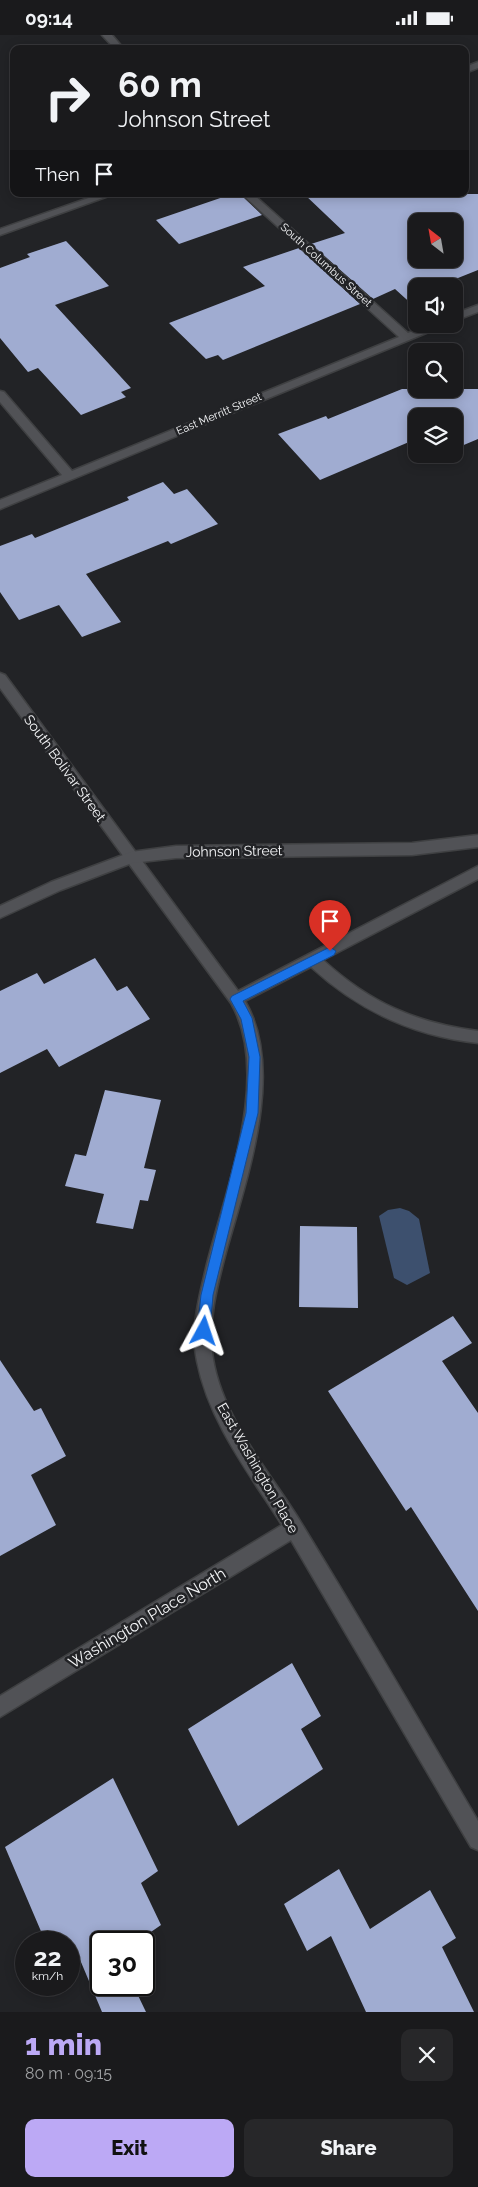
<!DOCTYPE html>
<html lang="en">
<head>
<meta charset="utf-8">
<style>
  body { margin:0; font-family:Raleway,sans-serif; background:#272729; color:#f1f3f6; height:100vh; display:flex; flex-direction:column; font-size:19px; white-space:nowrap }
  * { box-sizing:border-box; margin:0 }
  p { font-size:16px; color:#9fa1a3 }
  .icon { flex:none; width:28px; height:28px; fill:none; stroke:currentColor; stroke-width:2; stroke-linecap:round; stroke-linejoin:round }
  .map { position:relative; height:1977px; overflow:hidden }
  .drawer { display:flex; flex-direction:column; background:#1a1a1c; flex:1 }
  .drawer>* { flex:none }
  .hud { position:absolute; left:10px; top:10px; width:459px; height:152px; border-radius:10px; box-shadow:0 2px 12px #0003,0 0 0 1px #38383b; background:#1a1a1c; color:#f1f3f6; overflow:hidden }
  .needle { width:32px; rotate:329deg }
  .controls { position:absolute; left:408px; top:178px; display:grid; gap:10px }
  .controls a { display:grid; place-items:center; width:55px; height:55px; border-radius:10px; background:#1a1a1c; box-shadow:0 2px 12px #0003,0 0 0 1px #38383b; font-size:25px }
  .speed { position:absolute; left:15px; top:1896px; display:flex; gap:10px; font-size:25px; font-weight:700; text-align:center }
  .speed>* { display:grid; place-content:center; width:65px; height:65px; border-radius:50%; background:#1a1a1c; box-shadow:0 2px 12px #0003,0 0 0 1px #38383b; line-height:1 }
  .speed small { font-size:12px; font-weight:400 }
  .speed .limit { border:2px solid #111; border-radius:8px; background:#fff; color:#111 }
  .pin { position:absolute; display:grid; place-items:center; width:42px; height:42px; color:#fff; margin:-51px -21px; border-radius:50% 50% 50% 0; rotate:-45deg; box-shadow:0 0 5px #0007 }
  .pin .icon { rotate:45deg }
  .me { position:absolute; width:55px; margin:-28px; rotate:5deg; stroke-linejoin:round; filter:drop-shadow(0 0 4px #0008) }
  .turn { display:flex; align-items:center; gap:18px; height:105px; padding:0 25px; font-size:22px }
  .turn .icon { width:65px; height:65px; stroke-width:2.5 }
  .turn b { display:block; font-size:35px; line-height:42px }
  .then { display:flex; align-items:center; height:48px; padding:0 25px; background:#0003; gap:10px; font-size:19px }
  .round { display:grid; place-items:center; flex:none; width:52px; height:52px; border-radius:10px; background:#272729 }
  .head { display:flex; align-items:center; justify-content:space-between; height:85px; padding:0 25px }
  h1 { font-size:30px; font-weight:800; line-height:38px; color:#bca9f5 }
  .button { display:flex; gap:10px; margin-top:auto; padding:10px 25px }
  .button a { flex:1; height:58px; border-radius:10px; background:#bca9f5; color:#111; font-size:20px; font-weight:800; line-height:58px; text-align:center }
  .button a+a { background:#272729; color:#f1f3f6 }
  .status { display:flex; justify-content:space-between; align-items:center; height:35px; padding:0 25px; background:#1a1a1c; direction:ltr }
  .status svg { height:14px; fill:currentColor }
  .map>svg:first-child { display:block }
  .water { fill:#3d506e }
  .building { fill:#a0acd1; fill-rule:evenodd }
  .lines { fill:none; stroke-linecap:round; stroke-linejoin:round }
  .minor-casing { stroke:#3f4042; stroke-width:3 }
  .tertiary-casing { stroke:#3f4042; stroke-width:3 }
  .minor { fill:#515256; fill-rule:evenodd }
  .tertiary { fill:#515256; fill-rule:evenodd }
  .route { fill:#1a73e8; stroke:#114b97 }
  .labels { text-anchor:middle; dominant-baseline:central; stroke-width:5; stroke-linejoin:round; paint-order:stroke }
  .far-street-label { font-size:11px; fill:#f3f4f6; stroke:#222326 }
  .street-label { font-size:14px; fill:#f3f4f6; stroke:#222326 }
  .near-street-label { font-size:16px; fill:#f3f4f6; stroke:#222326 }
</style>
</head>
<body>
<div class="status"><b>09:14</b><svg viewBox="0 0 49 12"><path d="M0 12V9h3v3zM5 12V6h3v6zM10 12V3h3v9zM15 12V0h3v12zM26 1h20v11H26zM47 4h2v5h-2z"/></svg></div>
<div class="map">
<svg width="478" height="1977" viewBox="0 0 478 1977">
  <rect width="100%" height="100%" fill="#222326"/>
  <path class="water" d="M 400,1173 L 409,1176 L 419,1184 L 430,1238 L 407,1250 L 394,1243 L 379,1181 L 388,1175 Z"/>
  <path class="building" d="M 232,159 L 240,159 L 262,180 L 179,209 L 156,185 Z
    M 304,159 L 478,159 L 478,235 L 438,251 L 416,251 L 416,273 L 395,254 L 373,264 L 311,209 L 345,198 ZM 416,186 L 454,186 L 454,224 L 416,224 Z
    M 66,206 L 109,251 L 55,270 L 131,353 L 121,357 L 126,362 L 81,380 L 38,333 L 28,337 L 0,303 L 0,233 L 30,222 L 27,219 Z
    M 299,213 L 360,269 L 223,325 L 218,320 L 206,324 L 169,288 L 265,251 L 243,232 Z
    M 402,354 L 478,354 L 478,404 L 459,412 L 454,407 L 454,381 L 416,381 L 416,404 L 320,445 L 278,399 L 326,381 L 328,384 Z
    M 163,447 L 174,459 L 187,454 L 218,489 L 171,509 L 168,506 L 86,539 L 121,587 L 82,602 L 59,570 L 19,585 L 0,557 L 0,511 L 32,499 L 35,503 L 129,465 L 127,462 Z
    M 95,923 L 117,956 L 127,951 L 150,984 L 59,1032 L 47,1014 L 0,1038 L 0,956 L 37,938 L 44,949 Z
    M 105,1055 L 161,1065 L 144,1133 L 156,1135 L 148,1166 L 140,1165 L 133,1194 L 96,1188 L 104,1159 L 65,1151 L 75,1119 L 86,1121 Z
    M 300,1191 L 357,1192 L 358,1273 L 299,1272 Z
    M 453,1281 L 472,1308 L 442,1326 L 478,1378 L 478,1576 L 411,1472 L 406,1476 L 328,1356 Z
    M 0,1325 L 34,1376 L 41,1373 L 66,1421 L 31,1440 L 56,1490 L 0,1521 Z
    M 292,1628 L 321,1681 L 301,1694 L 323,1734 L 238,1791 L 188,1694 Z
    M 113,1743 L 158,1836 L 141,1848 L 161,1890 L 135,1908 L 101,1908 L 101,1950 L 133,1950 L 146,1977 L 102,1977 L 73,1908 L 46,1908 L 5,1812 Z
    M 339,1834 L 370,1894 L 430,1855 L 456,1903 L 442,1912 L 474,1977 L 366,1977 L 331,1901 L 307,1916 L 284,1869 Z"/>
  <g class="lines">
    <defs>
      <path id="minor" d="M 102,0 L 112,0 L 124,14 L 115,14 Z
        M 478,27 L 478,33 L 465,38 L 465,32 Z
        M 100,159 L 114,159 L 0,200 L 0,194 Z
        M 242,159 L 253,159 L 408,298 L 430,289 L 444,289 L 443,291 L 0,474 L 0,465 L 62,440 L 0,367 L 0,356 L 4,357 L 72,436 L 399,302 Z
        M 478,270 L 478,277 L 454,286 L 454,279 Z
        M 0,638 L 5,640 L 238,956 L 478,831 L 478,844 L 323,925 C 370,968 416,988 478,996 L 478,1008 C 413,1001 359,976 311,932 L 245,966 C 286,1036 246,1145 226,1217 C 217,1251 207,1288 213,1324 C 223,1384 269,1436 300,1486 C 361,1585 419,1686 478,1786 L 478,1815 L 471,1812 L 291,1505 L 0,1682 L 0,1661 L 282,1490 C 249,1438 209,1387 197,1326 C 190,1295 199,1263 206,1233 C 224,1158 273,1041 231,968 L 0,653 Z"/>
      <path id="tertiary" d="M 478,800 L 478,812 L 412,820 L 176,823 L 132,828 L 61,855 L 0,883 L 0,871 L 51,847 L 131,817 L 176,811 L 412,808 Z"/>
    </defs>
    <use href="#minor" class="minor-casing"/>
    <use href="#tertiary" class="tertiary-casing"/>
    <use href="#minor" class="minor"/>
    <use href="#tertiary" class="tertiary"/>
  </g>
  <path class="route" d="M 330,912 L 336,916 L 334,920 L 243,966 L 252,983 L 260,1022 L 258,1078 L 213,1260 L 210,1296 L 208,1300 L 204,1302 L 199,1300 L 197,1296 L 201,1260 L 246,1078 L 249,1022 L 241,984 L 230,964 L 232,961 Z"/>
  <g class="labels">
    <g class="far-street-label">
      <text transform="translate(326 230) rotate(42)">South Columbus Street</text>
      <text transform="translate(219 379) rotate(-23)">East Merritt Street</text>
    </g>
    <g class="street-label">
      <text transform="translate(65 733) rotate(54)">South Bolivar Street</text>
      <text transform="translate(234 816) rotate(-1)">Johnson Street</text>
      <text transform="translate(258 1433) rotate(60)">East Washington Place</text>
    </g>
    <g class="near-street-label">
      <text transform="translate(147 1583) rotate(-31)">Washington Place North</text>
    </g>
  </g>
</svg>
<div class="controls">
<a><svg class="needle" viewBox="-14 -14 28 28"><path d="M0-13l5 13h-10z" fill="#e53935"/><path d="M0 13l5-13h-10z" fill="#9fa1a3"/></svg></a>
<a><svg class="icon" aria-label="sound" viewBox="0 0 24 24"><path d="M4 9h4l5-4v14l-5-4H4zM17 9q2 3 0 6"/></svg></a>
<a><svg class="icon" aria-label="search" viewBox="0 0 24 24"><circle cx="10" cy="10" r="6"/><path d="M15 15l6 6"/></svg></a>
<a><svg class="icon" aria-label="layers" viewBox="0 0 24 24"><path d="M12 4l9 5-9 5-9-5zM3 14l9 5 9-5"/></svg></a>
</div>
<div class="speed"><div>22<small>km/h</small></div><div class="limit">30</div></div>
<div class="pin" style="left:330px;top:916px;background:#d93025"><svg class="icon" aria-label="arrive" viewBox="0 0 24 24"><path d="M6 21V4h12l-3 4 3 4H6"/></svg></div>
<svg class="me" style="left:204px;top:1296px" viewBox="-20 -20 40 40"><path d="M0-17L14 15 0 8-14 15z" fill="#1a73e8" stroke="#fff" stroke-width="4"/></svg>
<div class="hud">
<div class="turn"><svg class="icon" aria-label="right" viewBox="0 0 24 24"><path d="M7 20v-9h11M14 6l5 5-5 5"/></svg><div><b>60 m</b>Johnson Street</div></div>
<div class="then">Then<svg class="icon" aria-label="arrive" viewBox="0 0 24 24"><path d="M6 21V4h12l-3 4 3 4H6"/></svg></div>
</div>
</div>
<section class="drawer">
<div class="head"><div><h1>1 min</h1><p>80 m · 09:15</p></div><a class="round"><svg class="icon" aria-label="close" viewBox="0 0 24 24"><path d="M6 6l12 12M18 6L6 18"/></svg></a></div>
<div class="button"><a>Exit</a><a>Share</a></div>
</section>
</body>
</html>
